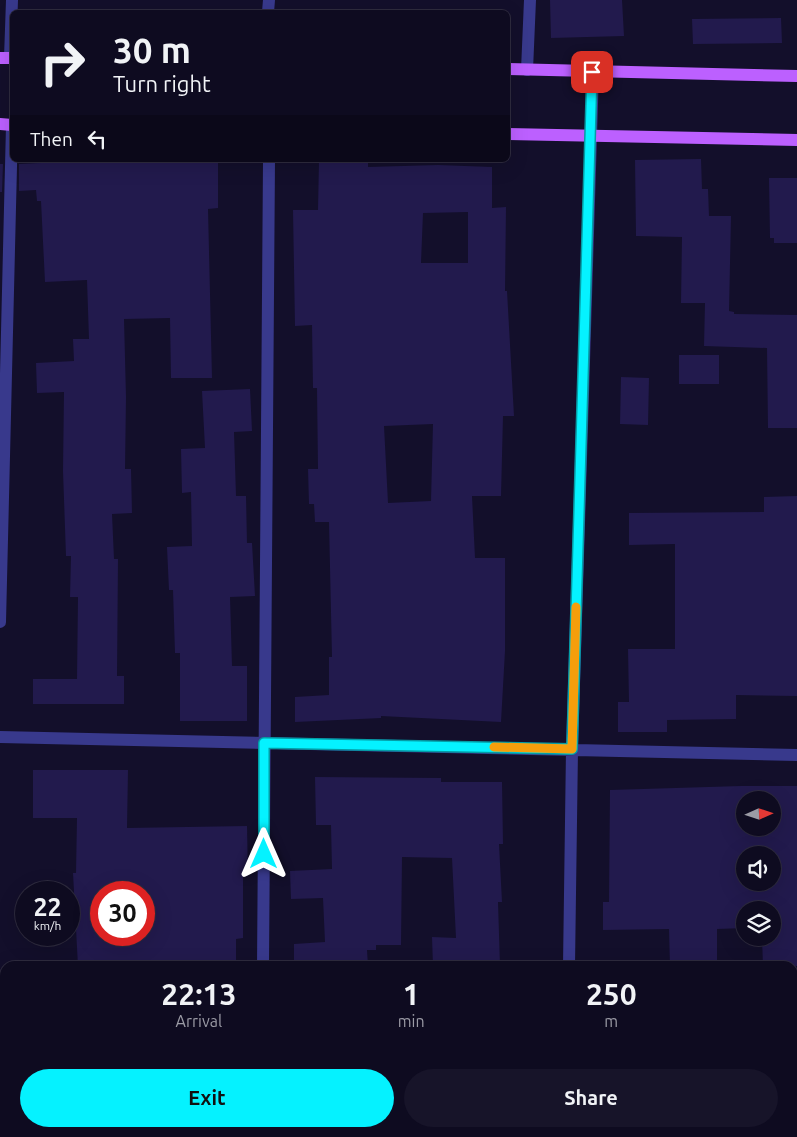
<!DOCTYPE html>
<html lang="en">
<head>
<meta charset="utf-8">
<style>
  body { margin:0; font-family:Ubuntu,sans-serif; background:#171429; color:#f1f3f6; height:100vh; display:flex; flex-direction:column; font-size:19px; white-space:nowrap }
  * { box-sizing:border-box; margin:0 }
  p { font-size:16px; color:#9b9ba5 }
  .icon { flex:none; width:28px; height:28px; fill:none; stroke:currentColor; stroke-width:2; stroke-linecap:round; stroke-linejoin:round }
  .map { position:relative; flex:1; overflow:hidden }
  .panel { position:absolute; left:0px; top:961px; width:798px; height:176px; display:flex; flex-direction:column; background:#0e0b20; border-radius:15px 15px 0 0; box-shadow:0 5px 20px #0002,0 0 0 1px #2e2b3e }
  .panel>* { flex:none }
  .banner { position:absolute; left:10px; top:10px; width:500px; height:152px; border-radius:8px; box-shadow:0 5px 20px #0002,0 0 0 1px #2e2b3e; background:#0e0b20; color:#f1f3f6; overflow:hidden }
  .needle { width:32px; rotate:87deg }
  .fabs { position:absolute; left:736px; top:791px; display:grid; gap:10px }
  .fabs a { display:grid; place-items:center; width:45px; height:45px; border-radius:50%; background:#0e0b20; box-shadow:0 5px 20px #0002,0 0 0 1px #2e2b3e; font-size:25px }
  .speed { position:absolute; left:15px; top:881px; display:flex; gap:10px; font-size:25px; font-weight:700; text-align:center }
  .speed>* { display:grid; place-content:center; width:65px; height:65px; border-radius:50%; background:#0e0b20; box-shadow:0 5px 20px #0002,0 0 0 1px #2e2b3e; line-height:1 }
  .speed small { font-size:12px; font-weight:400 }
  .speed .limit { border:8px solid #d22; background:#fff; color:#111 }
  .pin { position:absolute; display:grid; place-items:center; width:42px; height:42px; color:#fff; margin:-21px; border-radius:10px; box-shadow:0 2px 8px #0006 }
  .me { position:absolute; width:55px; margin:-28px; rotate:0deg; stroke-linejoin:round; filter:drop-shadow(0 0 4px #0008) }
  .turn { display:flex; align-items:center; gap:18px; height:105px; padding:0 20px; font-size:22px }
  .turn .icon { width:65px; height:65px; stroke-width:2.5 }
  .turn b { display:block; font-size:35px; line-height:42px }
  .then { display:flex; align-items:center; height:48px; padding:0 20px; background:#0003; gap:10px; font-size:19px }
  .eta { display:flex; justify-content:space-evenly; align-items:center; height:85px; text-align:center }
  .eta b { font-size:30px; font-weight:700; line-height:35px }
  .button { display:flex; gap:10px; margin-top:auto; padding:10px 20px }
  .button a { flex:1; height:58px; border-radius:30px; background:#05f2ff; color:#111; font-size:20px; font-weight:700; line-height:58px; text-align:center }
  .button a+a { background:#171429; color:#f1f3f6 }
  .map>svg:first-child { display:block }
  .building { fill:#221a4d; fill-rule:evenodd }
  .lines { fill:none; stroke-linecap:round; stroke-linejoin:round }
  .minor { stroke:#38398c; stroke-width:12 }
  .major { stroke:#bc60ff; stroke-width:12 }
  .route-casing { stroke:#039da6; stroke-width:12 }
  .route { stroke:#05f2ff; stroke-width:9 }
  .slow { stroke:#f59e0b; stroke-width:9 }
</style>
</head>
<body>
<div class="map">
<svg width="797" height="1137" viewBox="0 0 797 1137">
  <rect width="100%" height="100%" fill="#130f2b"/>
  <path class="building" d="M 550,0 L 622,0 L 624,36 L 551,38 Z
    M 781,18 L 782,43 L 693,44 L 692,19 Z
    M 701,159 L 702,189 L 708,189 L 709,216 L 731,216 L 729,311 L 734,312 L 734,314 L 797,315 L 797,428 L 768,428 L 767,348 L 704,346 L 705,303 L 681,303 L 682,237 L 636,236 L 635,160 Z
    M 105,160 L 132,160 L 132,163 L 218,162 L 218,208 L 208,209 L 212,378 L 171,378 L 170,318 L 124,319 L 126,397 L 125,469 L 131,469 L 132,513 L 112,514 L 114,559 L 118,559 L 117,676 L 124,676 L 124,704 L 33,704 L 33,679 L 77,679 L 78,597 L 70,597 L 71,556 L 66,556 L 63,471 L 64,392 L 37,393 L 36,363 L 74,361 L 73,339 L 89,339 L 87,280 L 45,282 L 41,201 L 37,201 L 36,190 L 19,191 L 19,164 Z
    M 319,160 L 368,161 L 368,167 L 438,165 L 492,167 L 492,208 L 506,207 L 505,291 L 507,291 L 514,416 L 503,416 L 501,496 L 472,496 L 475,558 L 505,558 L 505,651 L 501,722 L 381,716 L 381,718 L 295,722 L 295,697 L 329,695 L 329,657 L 332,657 L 329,522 L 315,522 L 314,504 L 309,504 L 308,469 L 318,469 L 317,388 L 313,388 L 312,325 L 295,326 L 293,210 L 318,210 ZM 468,212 L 468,263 L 421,263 L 423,213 ZM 433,424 L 431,501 L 388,503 L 384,426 Z
    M 0,164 L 3,164 L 2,192 L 0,192 Z
    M 769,178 L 797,178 L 797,243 L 774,243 L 774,238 L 770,238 Z
    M 679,355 L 719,355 L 719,384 L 679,384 Z
    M 621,377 L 649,378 L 648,425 L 620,424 Z
    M 250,389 L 252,431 L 234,432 L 236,496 L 246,496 L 247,543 L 252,543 L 255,596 L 230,597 L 232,666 L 247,666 L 247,721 L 180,721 L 180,653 L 175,653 L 173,590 L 169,590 L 167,547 L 192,546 L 191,492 L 182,493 L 181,449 L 205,448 L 202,391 Z
    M 797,496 L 797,696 L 736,695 L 736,719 L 667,720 L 667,732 L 618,732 L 618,702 L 629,702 L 628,649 L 675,649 L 675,544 L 629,545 L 629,513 L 764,512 L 764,497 Z
    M 33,770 L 128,770 L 127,828 L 247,826 L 248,876 L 243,876 L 243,938 L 236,939 L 236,966 L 78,966 L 73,873 L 76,873 L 77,818 L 33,818 ZM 101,892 L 144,892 L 144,935 L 101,935 Z
    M 315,777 L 441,778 L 441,782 L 502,782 L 503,844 L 499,844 L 502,902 L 498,902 L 500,966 L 433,966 L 432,937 L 456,938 L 452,858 L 402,857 L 401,945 L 376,945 L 376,950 L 367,950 L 368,966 L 294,966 L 294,944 L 325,942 L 323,898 L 291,899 L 290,871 L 332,869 L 331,825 L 316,825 Z
    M 741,786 L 797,786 L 797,966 L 763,966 L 762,938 L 772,938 L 772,910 L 745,910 L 745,928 L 717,929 L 717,966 L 670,966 L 669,929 L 603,930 L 603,902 L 609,902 L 610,790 ZM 745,800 L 772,800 L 772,828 L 745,828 ZM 745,855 L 772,855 L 772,882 L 745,882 Z"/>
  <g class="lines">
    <path class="minor" d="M 268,12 L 269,0
      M 10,58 L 12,0
      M 527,70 L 530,0
      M 0,622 L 12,125
      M 0,737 L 797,755
      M 263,966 L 269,160
      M 569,966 L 572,749 L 593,72
      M 263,1137 L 263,1132
      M 567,1137 L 567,1132"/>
    <path class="major" d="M 0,58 L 12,58
      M 508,69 L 797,76
      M 0,124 L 12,125
      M 508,134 L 797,140"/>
  </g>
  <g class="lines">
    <defs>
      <path id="route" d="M 264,854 L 264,743 L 572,749 L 592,72"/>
    </defs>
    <use href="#route" class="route-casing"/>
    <use href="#route" class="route"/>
    <path class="slow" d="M 494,747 L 572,749 L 576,607"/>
  </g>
</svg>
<div class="fabs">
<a><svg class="needle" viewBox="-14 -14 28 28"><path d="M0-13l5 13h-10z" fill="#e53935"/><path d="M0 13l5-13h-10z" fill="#9b9ba5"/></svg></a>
<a><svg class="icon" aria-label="sound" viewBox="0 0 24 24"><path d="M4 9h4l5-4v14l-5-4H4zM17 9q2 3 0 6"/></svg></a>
<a><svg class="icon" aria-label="layers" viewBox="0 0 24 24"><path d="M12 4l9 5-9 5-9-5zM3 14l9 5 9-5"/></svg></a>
</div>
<div class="speed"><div>22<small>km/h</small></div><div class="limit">30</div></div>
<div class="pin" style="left:592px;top:72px;background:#d93025"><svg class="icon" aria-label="arrive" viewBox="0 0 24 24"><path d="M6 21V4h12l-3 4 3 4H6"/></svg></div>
<svg class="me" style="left:264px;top:854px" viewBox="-20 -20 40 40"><path d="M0-17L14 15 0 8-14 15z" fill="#05f2ff" stroke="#fff" stroke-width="4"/></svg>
<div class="banner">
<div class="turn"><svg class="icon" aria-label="right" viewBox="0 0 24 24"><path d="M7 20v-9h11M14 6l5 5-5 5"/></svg><div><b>30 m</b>Turn right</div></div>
<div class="then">Then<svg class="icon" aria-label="left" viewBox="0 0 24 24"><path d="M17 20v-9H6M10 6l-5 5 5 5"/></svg></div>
</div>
<section class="panel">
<div class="eta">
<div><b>22:13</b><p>Arrival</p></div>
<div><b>1</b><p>min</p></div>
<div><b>250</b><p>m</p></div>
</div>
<div class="button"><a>Exit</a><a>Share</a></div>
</section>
</div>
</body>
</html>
